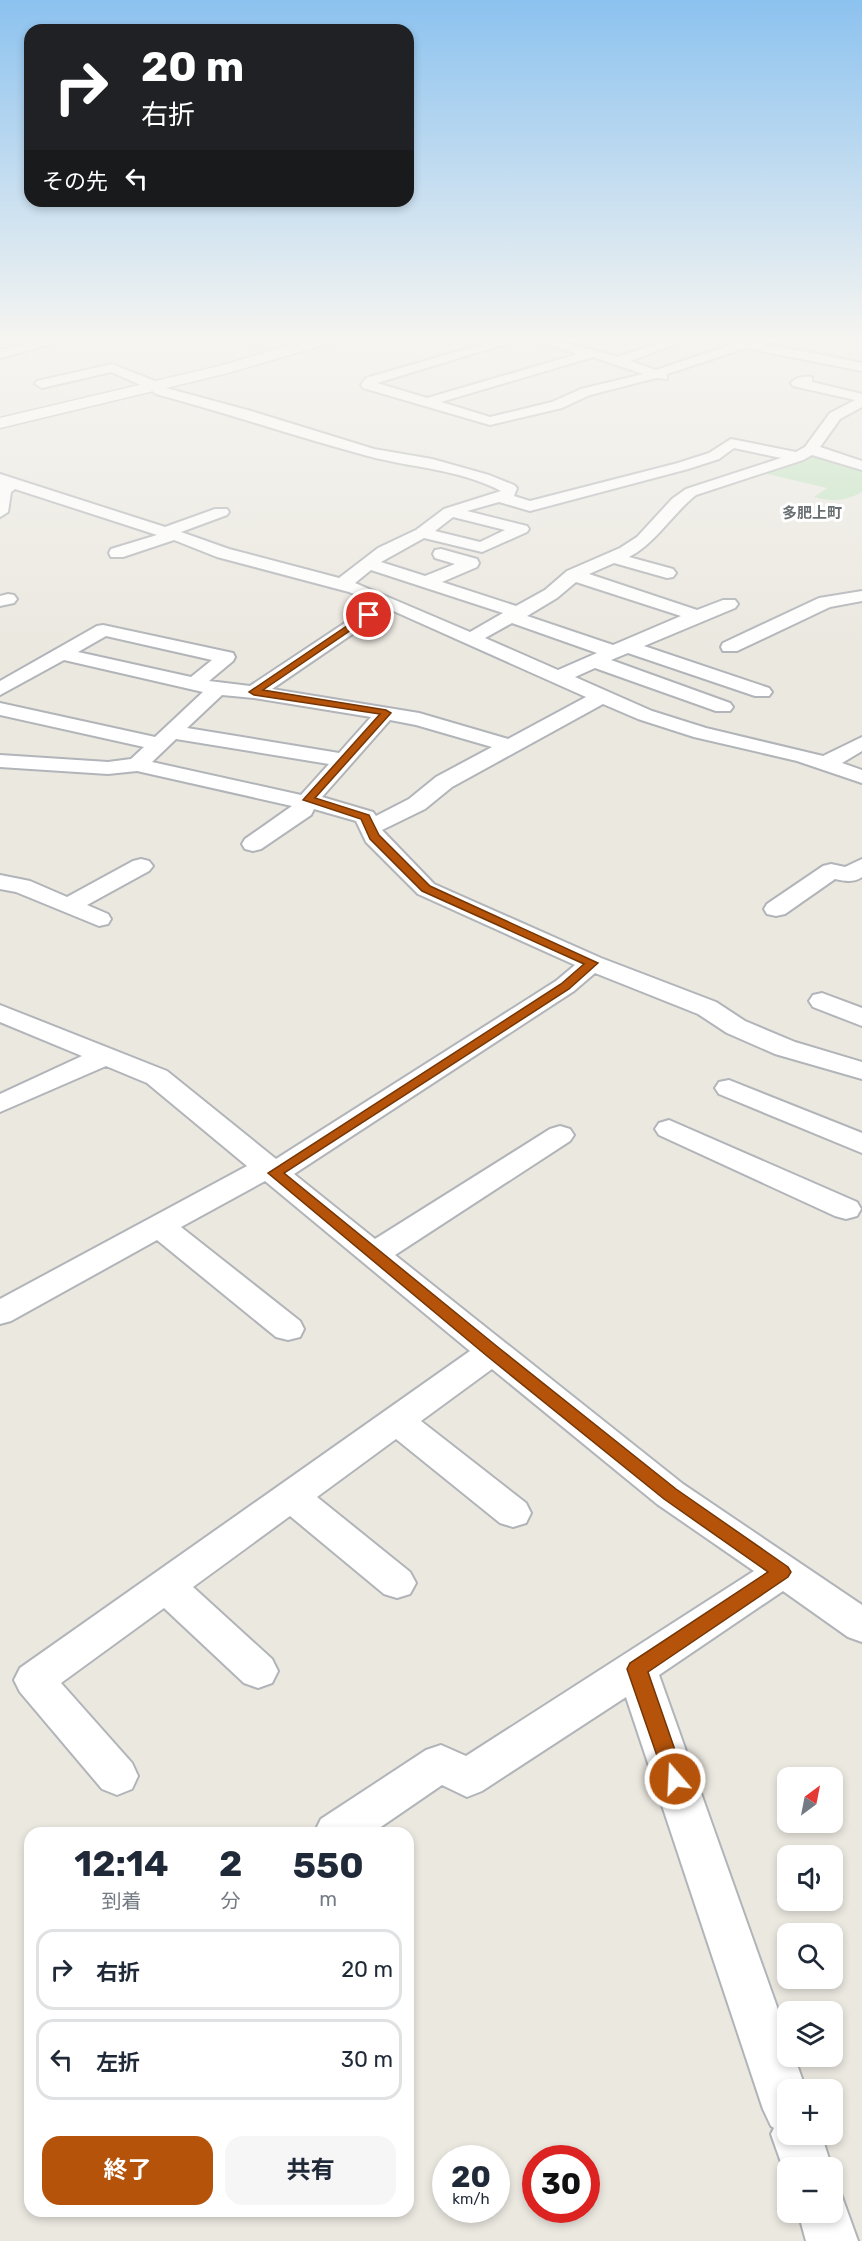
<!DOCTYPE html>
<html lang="ja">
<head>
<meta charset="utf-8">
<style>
  body { margin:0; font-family:Rubik,"Noto Sans JP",sans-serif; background:#f6f6f7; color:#1f2937; height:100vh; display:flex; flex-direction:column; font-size:22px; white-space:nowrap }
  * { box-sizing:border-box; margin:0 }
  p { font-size:20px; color:#747a83 }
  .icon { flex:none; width:33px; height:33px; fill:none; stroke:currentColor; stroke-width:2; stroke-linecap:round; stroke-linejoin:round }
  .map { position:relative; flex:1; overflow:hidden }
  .sheet { position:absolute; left:24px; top:1827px; width:390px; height:390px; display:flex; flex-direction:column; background:#fff; border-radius:18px; box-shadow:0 3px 9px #0003 }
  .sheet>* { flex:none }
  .guide { position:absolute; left:24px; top:24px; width:390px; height:183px; border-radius:18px; box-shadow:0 3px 9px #0003; background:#202124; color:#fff; overflow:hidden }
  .needle { width:39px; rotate:32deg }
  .controls { position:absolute; left:777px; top:1767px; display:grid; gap:12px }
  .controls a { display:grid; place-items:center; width:66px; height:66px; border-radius:12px; background:#fff; box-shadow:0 3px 9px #0003; font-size:30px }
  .speed { position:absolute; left:432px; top:2145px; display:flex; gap:12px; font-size:30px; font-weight:700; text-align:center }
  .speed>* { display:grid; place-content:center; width:78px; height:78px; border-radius:50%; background:#fff; box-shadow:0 3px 9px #0003; line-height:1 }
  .speed small { font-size:15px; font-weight:400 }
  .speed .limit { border:9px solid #d22; background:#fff; color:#111 }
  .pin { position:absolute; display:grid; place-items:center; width:51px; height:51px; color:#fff; margin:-26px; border:3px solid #fff; border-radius:50%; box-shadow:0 2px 6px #0007 }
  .me { position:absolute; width:66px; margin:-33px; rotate:341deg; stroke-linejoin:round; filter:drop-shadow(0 0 4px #0008) }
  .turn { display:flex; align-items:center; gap:21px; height:126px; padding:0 18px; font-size:27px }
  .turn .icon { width:78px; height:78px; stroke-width:2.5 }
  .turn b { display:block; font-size:42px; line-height:51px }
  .then { display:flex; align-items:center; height:57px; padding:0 18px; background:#0003; gap:12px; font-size:22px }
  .eta { display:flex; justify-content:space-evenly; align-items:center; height:102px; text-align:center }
  .eta b { font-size:36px; font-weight:700; line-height:42px }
  .cta { display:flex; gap:12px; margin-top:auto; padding:12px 18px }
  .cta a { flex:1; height:69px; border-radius:18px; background:#b45309; color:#fff; font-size:24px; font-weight:700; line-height:69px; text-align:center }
  .cta a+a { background:#f6f6f7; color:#1f2937 }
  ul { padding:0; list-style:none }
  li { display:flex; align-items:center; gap:18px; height:81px; margin:0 12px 9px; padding:0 6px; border:3px solid #e0e1e3; border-radius:18px }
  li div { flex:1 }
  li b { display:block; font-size:22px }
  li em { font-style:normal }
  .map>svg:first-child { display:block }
  .green { fill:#bfe2be }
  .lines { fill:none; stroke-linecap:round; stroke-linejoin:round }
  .street-casing { stroke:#b1b4b8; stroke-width:4 }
  .secondary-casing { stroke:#b2b6bb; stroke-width:3 }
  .street { fill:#fff; fill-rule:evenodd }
  .secondary { fill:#fff; fill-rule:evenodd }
  .route { fill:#b45309; stroke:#753606; stroke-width:1.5 }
  .labels { text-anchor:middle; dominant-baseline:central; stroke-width:6; stroke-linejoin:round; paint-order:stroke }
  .far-quarter-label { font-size:15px; font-weight:bold; fill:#6a6f73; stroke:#fff }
</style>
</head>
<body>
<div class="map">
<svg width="862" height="2241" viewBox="0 0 862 2241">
  <rect width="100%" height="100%" fill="#ebe8e0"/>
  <path class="green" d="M 810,452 L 862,469 L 862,492 C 846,501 831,502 814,497 L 827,488 L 759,472 Z"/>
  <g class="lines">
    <defs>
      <path id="street" d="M 50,338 L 73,338 L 0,358 L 0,350 Z
        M 504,338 L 525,338 L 377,383 L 427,398 L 578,354 L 525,338 L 547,338 L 618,357 L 673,338 L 692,338 L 630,361 L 656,370 L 731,345 L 722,343 L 721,338 L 737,338 L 862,363 L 862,371 L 746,348 L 667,374 L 667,379 L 656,378 L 590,395 L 562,408 L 490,425 L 363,388 L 361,385 L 366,378 ZM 593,357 L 643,374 L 581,389 L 552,402 L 490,417 L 441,402 Z
        M 112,364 L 160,383 L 166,388 L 251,411 L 374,449 L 432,459 L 489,475 L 514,485 L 517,488 L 514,496 L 530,501 L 678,463 L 709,453 L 731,439 L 796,452 L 805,447 L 830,413 L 855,400 L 793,386 L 791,383 C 795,377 805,376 812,377 L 812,382 L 862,394 L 862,407 L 840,419 L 820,447 L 862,461 L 862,470 L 812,455 L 803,460 L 696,495 C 672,514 656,543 629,557 L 673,569 L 676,573 L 673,577 L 667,578 L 614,563 L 589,574 L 697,610 L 723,600 L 735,600 L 738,604 L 735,608 L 644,646 L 769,688 L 772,692 L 769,696 L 755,696 L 628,653 L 611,660 L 730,703 L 733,707 L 730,711 L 716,711 L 595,668 L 575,677 L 652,711 L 706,728 L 823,756 L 862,737 L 862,751 L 842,763 L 862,770 L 862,783 L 797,761 L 694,737 L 638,719 L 603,704 L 452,787 L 425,809 L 382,830 L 434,884 L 601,958 L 716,1002 L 745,1021 L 795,1042 L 862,1062 L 862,1079 L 775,1054 L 727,1033 L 698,1014 L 595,973 L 574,991 L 294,1174 L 375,1239 L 550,1129 L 560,1126 L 570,1129 L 574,1135 L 570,1141 L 395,1255 L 683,1484 L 862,1605 L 862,1642 L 848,1637 L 783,1591 L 659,1675 L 788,2038 L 788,2056 L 794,2056 L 806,2090 L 788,2090 L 788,2134 L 821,2134 L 832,2168 L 788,2168 L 788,2182 L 771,2134 L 774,2128 L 771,2126 L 763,2109 L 626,1697 L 482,1791 L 467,1797 L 442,1785 L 372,1833 L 314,1833 L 321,1819 L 426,1750 L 441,1745 L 466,1756 L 754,1571 L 657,1504 L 492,1369 L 421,1421 L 526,1503 L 531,1513 L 526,1523 L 513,1527 L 500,1523 L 396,1439 L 317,1497 L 410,1572 L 416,1583 L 410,1594 L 397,1598 L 384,1594 L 290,1516 L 193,1587 L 272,1659 L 278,1671 L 272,1683 L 258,1688 L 244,1683 L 164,1608 L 61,1683 L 132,1763 L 138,1776 L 132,1789 L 117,1795 L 102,1789 L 20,1692 L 14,1680 L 20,1668 L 470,1351 L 265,1181 L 181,1227 L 300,1321 L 304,1329 L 300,1337 L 288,1340 L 276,1337 L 157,1240 L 11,1321 L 0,1324 L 0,1299 L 247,1166 L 147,1083 L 106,1066 L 0,1112 L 0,1094 L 82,1056 L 0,1022 L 0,1005 L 167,1071 L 276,1159 L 556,981 L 575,965 L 418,894 L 366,842 L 356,821 L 314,809 L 311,815 L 261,849 L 253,851 L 245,849 L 242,844 L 245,839 L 292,806 L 137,771 L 108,774 L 0,767 L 0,755 L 108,762 L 131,759 L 144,747 L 0,715 L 0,703 L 155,737 L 203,692 L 64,660 L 0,695 L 0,681 L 97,626 L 103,625 L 233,653 L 235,657 L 233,661 L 209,681 L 250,686 L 375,603 L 349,592 L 217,557 L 174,540 L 123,557 L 111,557 L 109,553 L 111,549 L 157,535 L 15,489 L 11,492 L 8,512 L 0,517 L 0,474 L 165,527 L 215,509 L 227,509 L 229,512 L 227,515 L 181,532 L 229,549 L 339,578 L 378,548 L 416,530 L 444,509 L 501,491 C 460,469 412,468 368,456 C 297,437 227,413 156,394 L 150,389 L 111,372 L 42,388 L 35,384 L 37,381 ZM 734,448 L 781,458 L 686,489 L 672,499 L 637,537 L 620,548 L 567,571 L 545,590 L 516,606 L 442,582 L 477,567 L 479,563 L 477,559 L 441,549 L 435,550 L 433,554 L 435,558 L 455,564 L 425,576 L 381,562 L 424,538 L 482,552 L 527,532 L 529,529 L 527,526 L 467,511 L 499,502 L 530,511 L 688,469 L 719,459 ZM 453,517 L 505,530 L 480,542 L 435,531 ZM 371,570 L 503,613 L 470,632 L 355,583 ZM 576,582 L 681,616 L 613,645 L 527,616 L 557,598 ZM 389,609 L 586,697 L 508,739 L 419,713 L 272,689 ZM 512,623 L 597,653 L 558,670 L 485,638 ZM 106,636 L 212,660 L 191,677 L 78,652 ZM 222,695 L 254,698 L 371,717 L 339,753 L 187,728 ZM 390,720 L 416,725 L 492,747 L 436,777 L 409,799 L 376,816 L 373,812 L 322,797 ZM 176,739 L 329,764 L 301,795 L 152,762 Z
        M 862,591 L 862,601 L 830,607 L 737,651 L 723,651 L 721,647 L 723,643 L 819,598 Z
        M 8,594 L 14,595 L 17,599 L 14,603 L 0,606 L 0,596 Z
        M 141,859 L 149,861 L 153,866 L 149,871 L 87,905 L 108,914 L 111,919 L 108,924 L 99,926 L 16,892 L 0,889 L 0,875 L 30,881 L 67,897 L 133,861 Z
        M 862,859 L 862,877 C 853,883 845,881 835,879 L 785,914 L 776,916 L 767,914 L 764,909 L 767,904 L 823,866 L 831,864 L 845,867 Z
        M 822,993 L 862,1008 L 862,1026 L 813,1007 L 809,1001 L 813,995 Z
        M 729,1080 L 862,1133 L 862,1153 L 719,1094 L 715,1088 L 719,1082 Z
        M 669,1120 L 857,1202 L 861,1209 L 857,1216 L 846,1219 L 835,1216 L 659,1135 L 655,1129 L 659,1123 Z
        M 832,2190 L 841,2194 L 858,2241 L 806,2241 L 798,2212 L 832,2212 Z"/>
      <path id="secondary" d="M 315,338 L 339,338 L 337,341 L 228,373 L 0,428 L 0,418 L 219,366 Z"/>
    </defs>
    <use href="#street" class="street-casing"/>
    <use href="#secondary" class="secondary-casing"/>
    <use href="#street" class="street"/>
    <use href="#secondary" class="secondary"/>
  </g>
  <linearGradient id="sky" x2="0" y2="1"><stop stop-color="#8cc2ef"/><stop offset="0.52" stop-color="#f6f5f1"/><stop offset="1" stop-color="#f6f5f1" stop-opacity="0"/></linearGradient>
  <rect width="862" height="652" fill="url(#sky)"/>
  <path class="route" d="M 366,613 L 373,615 L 263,690 L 386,710 L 391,713 L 315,798 L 369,815 L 379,835 L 430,886 L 598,963 L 569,989 L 284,1173 L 499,1348 L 676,1489 L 788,1567 L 791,1572 L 788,1577 L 648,1672 L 685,1779 L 682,1786 L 675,1788 L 668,1786 L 665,1779 L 627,1669 L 630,1663 L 768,1572 L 664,1499 L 487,1356 L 268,1173 L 561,984 L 584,964 L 422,891 L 370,839 L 361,819 L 303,800 L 380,714 L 254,695 L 249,692 Z"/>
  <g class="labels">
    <g class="far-quarter-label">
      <text x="812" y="513">多肥上町</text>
    </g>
  </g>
</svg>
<div class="controls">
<a><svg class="needle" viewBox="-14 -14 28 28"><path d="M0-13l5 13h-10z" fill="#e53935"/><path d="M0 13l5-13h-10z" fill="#747a83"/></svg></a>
<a><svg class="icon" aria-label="sound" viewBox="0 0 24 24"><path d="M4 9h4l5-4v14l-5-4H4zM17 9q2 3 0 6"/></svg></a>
<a><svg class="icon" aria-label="search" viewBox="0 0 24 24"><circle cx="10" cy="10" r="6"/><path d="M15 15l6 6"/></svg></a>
<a><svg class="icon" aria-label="layers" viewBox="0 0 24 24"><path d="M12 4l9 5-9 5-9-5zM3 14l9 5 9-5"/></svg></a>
<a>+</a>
<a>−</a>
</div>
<div class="speed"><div>20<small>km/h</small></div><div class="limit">30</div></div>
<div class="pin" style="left:369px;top:615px;background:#d93025"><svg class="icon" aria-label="arrive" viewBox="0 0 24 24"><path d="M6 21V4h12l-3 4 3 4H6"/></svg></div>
<svg class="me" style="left:675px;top:1779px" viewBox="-20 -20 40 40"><circle r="17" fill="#b45309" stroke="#fff" stroke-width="3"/><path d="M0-11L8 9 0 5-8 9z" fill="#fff"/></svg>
<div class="guide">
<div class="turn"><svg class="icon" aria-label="right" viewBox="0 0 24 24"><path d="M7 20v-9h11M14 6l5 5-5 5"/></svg><div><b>20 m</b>右折</div></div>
<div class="then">その先<svg class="icon" aria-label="left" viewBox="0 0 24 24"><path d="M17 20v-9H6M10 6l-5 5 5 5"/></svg></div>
</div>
<section class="sheet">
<div class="eta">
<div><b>12:14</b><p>到着</p></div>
<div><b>2</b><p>分</p></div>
<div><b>550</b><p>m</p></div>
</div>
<ul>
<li><svg class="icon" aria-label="right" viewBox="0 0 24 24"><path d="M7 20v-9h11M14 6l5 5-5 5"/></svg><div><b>右折</b></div><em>20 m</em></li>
<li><svg class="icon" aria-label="left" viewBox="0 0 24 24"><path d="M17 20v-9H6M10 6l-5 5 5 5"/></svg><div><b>左折</b></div><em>30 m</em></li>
</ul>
<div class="cta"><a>終了</a><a>共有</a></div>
</section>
</div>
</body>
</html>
